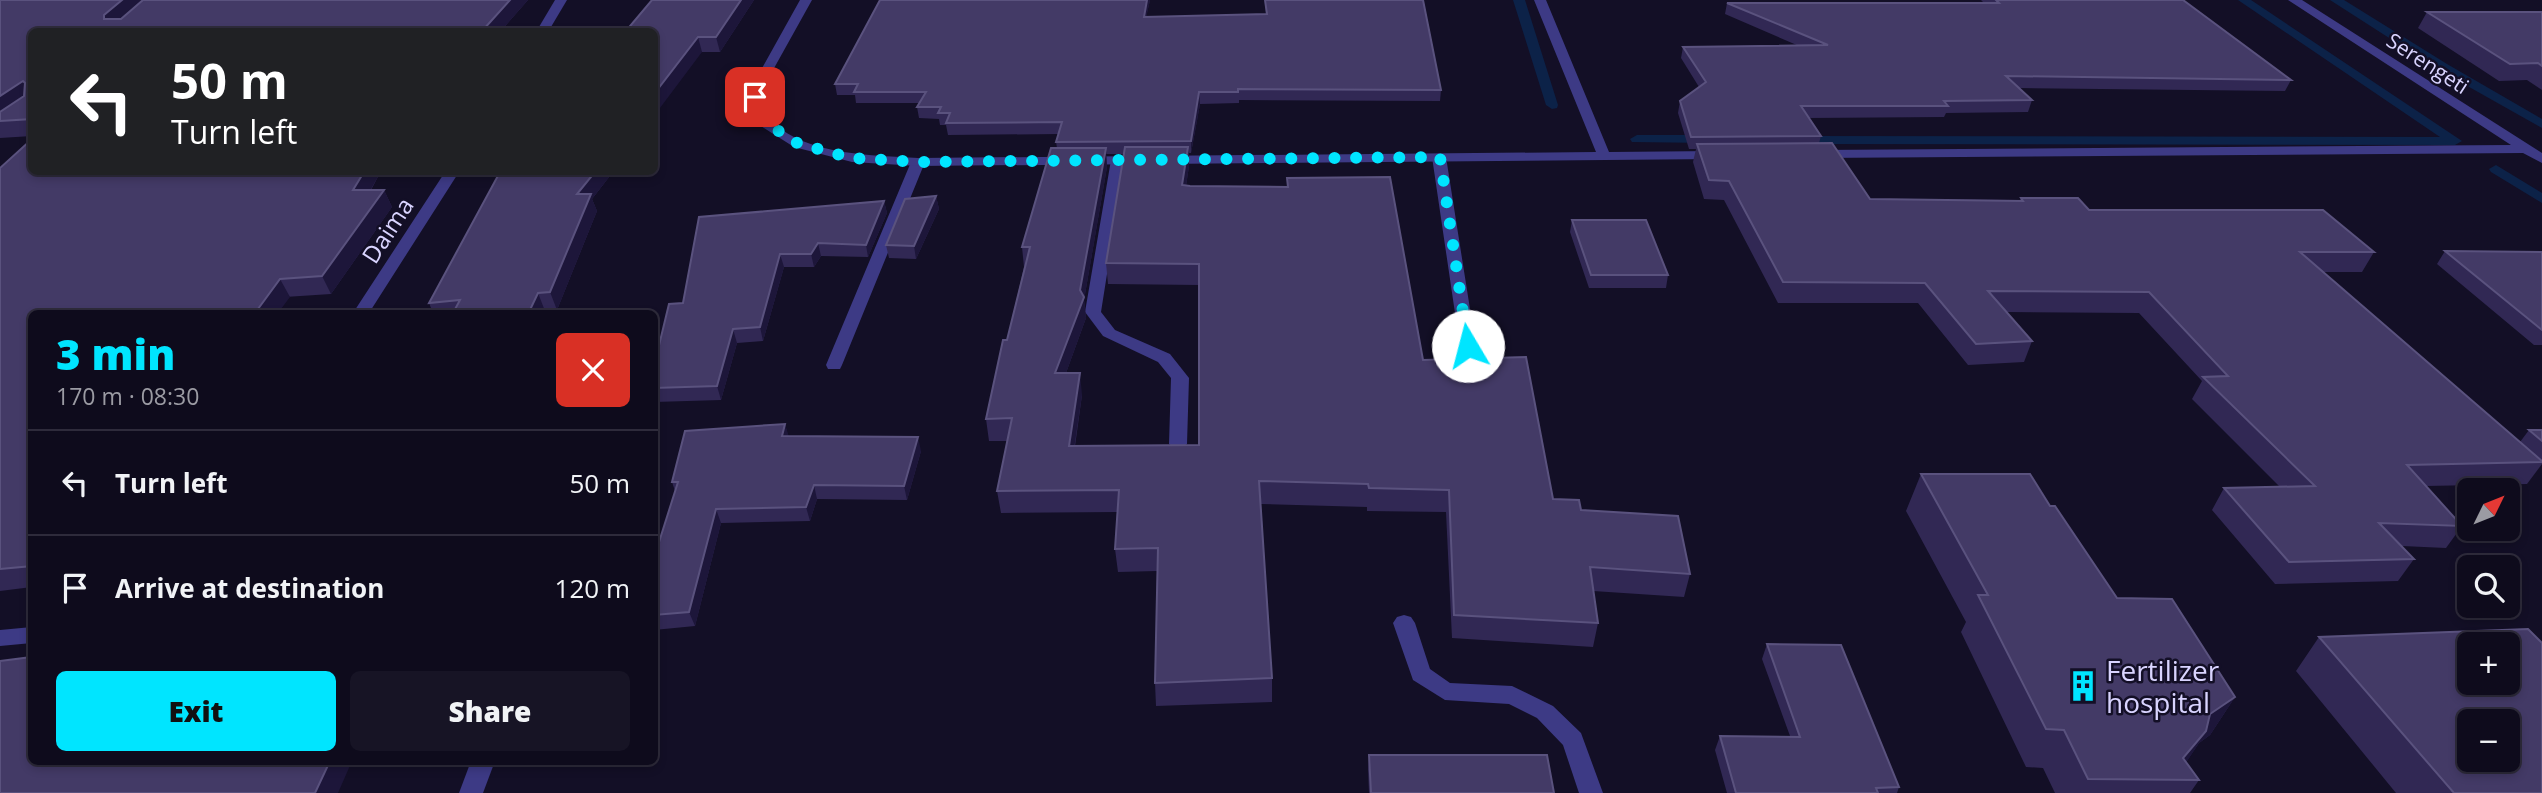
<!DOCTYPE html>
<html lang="en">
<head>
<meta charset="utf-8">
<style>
  body { margin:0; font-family:"Open Sans",sans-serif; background:#171425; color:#f1f3f6; height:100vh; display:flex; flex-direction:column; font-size:26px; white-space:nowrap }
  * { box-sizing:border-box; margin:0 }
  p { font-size:23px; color:#9b9ba3 }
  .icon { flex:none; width:38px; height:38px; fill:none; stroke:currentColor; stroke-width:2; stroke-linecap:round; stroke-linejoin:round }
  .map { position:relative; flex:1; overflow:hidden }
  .details { position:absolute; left:28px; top:310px; width:630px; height:455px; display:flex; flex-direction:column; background:#0e0b1c; border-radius:10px; box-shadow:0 4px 10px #0003,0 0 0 2px #2e2b3b }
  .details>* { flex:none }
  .top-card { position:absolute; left:28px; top:28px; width:630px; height:147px; border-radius:10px; box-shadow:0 4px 10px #0003,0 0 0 2px #2e2b3b; background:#202124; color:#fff; overflow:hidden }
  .needle { width:46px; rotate:47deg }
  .buttons { position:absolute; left:2457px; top:478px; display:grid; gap:14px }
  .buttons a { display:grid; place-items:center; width:63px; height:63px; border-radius:10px; background:#0e0b1c; box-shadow:0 4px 10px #0003,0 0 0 2px #2e2b3b; font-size:35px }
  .pin { position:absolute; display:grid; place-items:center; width:60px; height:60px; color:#fff; margin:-30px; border-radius:14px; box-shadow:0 4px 10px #0006 }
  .me { position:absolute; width:77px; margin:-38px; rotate:352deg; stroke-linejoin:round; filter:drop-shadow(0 0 5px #0008) }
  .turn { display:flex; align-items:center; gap:24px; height:147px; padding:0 28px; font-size:32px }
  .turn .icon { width:91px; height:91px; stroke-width:2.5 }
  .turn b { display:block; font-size:49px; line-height:60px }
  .round { display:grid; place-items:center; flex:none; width:74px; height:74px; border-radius:10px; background:#171425 }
  .overview { display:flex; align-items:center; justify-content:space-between; height:119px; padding:0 28px }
  h1 { font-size:42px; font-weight:800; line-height:52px; color:#00e5ff }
  .cta { display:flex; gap:14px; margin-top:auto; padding:14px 28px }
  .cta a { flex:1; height:80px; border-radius:10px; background:#00e5ff; color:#111; font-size:28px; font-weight:800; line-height:80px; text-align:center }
  .cta a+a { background:#171425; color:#f1f3f6 }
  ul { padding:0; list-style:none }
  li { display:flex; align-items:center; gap:21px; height:105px; padding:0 28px; border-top:2px solid #2e2b3b }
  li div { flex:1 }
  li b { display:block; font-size:26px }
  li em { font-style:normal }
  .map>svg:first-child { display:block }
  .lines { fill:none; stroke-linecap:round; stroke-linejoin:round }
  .stream { fill:#0c2248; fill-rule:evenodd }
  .lane { fill:#3d3a85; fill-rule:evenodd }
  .street { fill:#3d3a85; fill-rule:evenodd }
  .wall { fill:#312854; fill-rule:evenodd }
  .shaded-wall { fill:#1d163a }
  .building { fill:#433a66; stroke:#5a527e; stroke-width:2; fill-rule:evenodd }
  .route { stroke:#00e5ff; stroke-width:12; stroke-dasharray:0 21.6 }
  .labels { text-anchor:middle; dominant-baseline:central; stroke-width:5; stroke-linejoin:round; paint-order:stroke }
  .far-street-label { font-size:21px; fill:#d9d4ff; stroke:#130f26 }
  .street-label { font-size:24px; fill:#d9d4ff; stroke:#130f26 }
  .near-poi-label { font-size:28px; fill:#d9d4ff; stroke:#130f26; text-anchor:start }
</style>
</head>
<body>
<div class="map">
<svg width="2542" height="793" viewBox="0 0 2542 793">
  <rect width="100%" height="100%" fill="#130f26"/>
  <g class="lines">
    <path class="stream" d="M 1513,0 L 1525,0 L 1558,105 L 1557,108 L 1552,109 L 1546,105 Z
      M 2238,0 L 2251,0 L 2462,141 L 2455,145 L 1797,144 L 1790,140 L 1797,136 L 2440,137 Z
      M 2330,0 L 2344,0 L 2447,64 L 2542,119 L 2542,128 L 2439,70 Z
      M 1637,135 L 1710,135 L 1717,139 L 1710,143 L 1632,142 L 1630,139 Z
      M 2496,165 L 2542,193 L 2542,203 L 2491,172 L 2489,169 Z"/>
    <path class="lane" d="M 1439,153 L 1446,157 L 1476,347 L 1468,352 L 1460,347 L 1432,157 Z
      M 1118,156 L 1125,160 L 1101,312 L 1115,330 L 1170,354 L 1189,378 L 1187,444 L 1178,450 L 1169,444 L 1171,378 L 1158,362 L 1103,336 L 1085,312 L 1111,160 Z
      M 918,158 L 925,162 L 842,365 L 840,369 L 828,369 L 826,365 L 911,162 Z
      M 1404,615 L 1411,617 L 1415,623 L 1430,669 L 1450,683 L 1512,686 L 1553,706 L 1581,733 L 1603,793 L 1579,793 L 1563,745 L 1537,718 L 1509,704 L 1445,700 L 1413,680 L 1393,623 L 1397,617 Z"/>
    <path class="street" d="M 555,0 L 567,0 L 548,32 L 536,32 Z
      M 800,0 L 812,0 L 773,70 L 762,97 C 765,104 768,116 773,122 C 807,156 874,155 918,158 L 1596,152 L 1534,0 L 1546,0 L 1609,152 L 1716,151 L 1723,155 L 1716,159 L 918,166 L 852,162 L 794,147 L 761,126 L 750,97 L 761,70 Z
      M 2288,0 L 2302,0 L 2542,153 L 2542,163 L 2523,153 L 1817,158 L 1810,154 L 1817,150 L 2511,145 Z
      M 445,172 L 459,172 L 369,313 L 353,313 Z
      M 32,627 L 32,643 L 0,646 L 0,630 Z
      M 471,761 L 495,761 L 483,793 L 459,793 Z"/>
  </g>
  <path class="wall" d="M 0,0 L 528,0 L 500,32 L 32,32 L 32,136 L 0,138 Z
    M 652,0 L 754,0 L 720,52 L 702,52 Z
    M 1150,0 L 1146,17 L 1266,14 L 1265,0 L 1423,0 L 1441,90 L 1440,101 L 1239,100 L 1239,103 L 1200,104 L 1191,153 L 1189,153 L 1189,166 L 1186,186 L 1287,187 L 1287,178 L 1423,360 L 1553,499 L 1581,510 L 1690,574 L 1684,597 L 1593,591 L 1598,623 L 1593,647 L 1452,638 L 1446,512 L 1367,511 L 1367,507 L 1261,504 L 1272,678 L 1272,702 L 1156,706 L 1155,683 L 1157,571 L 1118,572 L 1115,549 L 1117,512 L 1001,513 L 997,491 L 1007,441 L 989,441 L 986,419 L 1007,340 L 1024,267 L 1022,247 L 1057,148 L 1056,142 L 1059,134 L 948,135 L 946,125 L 940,125 L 939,119 L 919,118 L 917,107 L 919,103 L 856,103 L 855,95 L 837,95 L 835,84 ZM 1106,154 L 1124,154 L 1106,263 L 1108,284 L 1199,285 L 1199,445 L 1075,446 L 1082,395 L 1066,373 L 1086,318 L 1084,300 L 1107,167 Z
    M 1981,0 L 2183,0 L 2291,80 L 2285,91 L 2018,88 L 2032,100 L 2028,112 L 1946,113 L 1944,117 L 1809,118 L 1821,136 L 1819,143 L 1870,199 L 2020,200 L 2021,198 L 2089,210 L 2374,252 L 2362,272 L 2323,272 L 2520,442 L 2529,430 L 2542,430 L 2542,464 L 2527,484 L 2426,486 L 2462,526 L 2446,548 L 2402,546 L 2414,559 L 2398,581 L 2275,584 L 2212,510 L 2224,488 L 2280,487 L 2192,399 L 2202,381 L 2139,313 L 2007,312 L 2032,341 L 2024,362 L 1968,365 L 1918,303 L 1778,303 L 1724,200 L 1704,199 L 1693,162 L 1696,149 L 1689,149 L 1678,113 L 1680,101 L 1699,87 L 1681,58 L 1683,47 L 1799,46 L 1725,14 L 1727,3 L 1984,3 Z
    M 2427,12 L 2542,12 L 2542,90 L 2527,80 L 2499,81 L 2418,28 Z
    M 0,168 L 32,172 L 380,172 L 380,173 L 371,190 L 384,190 L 392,207 L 331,294 L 32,313 L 32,587 L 0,591 Z
    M 500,172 L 613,172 L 592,199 L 597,211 L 557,310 L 545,311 L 544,313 L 433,313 L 429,303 Z
    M 936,196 L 939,209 L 916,259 L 889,258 L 886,245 Z
    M 884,201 L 887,213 L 868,257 L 821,256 L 814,267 L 784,267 L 763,341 L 737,343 L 721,400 L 654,402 L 654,366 L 683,303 Z
    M 1572,220 L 1668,275 L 1666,288 L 1589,288 L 1570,232 Z
    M 2445,251 L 2542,252 L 2542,345 L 2534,345 L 2437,264 Z
    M 785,424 L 788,436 L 921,451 L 907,500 L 817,499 L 810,521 L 721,523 L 695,626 L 654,630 L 654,558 L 675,491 L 672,482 Z
    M 1921,474 L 2050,506 L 2117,598 L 2235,697 L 2210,735 L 2199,743 L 2186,762 L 2199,780 L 2190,793 L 2055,793 L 2043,768 L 2026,767 L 1961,632 L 1966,622 L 1906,511 Z
    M 2319,637 L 2542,793 L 2396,793 L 2296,671 Z
    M 1767,644 L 1899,787 L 1897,793 L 1727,793 L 1715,750 L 1720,736 L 1790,736 L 1762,659 Z
    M 1369,755 L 1554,793 L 1369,793 L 1368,769 Z"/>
  <path class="shaded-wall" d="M 122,0 L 146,0 L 112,30 L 104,19 L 104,15 Z
    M 510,0 L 528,0 L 500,32 L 462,32 Z
    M 741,0 L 754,0 L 720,52 L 716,37 Z
    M 1147,0 L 1150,0 L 1144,28 L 1144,17 Z
    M 698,37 L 702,52 L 654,116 L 654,94 Z
    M 23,81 L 32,95 L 0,119 L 0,96 Z
    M 1199,92 L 1200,104 L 1191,153 L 1191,141 Z
    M 1188,147 L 1189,166 L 1183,205 L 1182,185 Z
    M 1106,148 L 1107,167 L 1084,300 L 1086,318 L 1058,395 L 1055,373 L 1080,290 Z
    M 364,172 L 380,172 L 380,173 L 361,207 L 353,190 Z
    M 595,172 L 613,172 L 592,199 L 597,211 L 557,310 L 550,292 L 577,194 Z
    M 384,190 L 392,207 L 331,294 L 322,276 Z
    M 936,196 L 939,209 L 916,259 L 914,246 Z
    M 884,201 L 887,213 L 868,257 L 866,245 Z
    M 818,243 L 821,256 L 814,267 L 811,254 Z
    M 780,254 L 784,267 L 763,341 L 760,327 Z
    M 280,279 L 290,297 L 278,313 L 255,313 Z
    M 538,293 L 545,311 L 544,313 L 529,313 Z
    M 733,329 L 737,343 L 721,400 L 717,386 Z
    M 1080,373 L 1082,395 L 1071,469 L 1069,446 Z
    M 785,424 L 789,437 L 782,436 Z
    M 918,437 L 921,451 L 907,500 L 904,486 Z
    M 814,485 L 817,499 L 810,521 L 806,507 Z
    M 716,509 L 721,523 L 695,626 L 689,612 Z
    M 2235,697 L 2210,735 L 2199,743 L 2182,769 L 2170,780 L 2210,714 Z
    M 330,761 L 352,761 L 338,793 L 315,793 Z"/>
  <path class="building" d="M 0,0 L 122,0 L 104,15 L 104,19 L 121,19 L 143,0 L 510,0 L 483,30 L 462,32 L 32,32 L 32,119 L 0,121 L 0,112 L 24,96 L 25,83 L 23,81 L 0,96 Z
    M 652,0 L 741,0 L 716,37 L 698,37 L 654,94 L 654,32 L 625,32 Z
    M 880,0 L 1147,0 L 1144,17 L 1267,14 L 1265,0 L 1423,0 L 1441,90 L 1238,89 L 1238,92 L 1199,92 L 1191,141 L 1056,142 L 1062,122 L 946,123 L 950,113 L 938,113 L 941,107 L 917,107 L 926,92 L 854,92 L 858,84 L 835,84 Z
    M 1996,0 L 2183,0 L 2291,80 L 2006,76 L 2032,100 L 1944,101 L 1948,106 L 1801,106 L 1821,136 L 1691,137 L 1680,101 L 1706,82 L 1683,47 L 1828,45 L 1727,3 L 1999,3 Z
    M 2427,12 L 2542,12 L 2542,66 L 2538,63 L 2510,64 Z
    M 32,139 L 32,172 L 364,172 L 353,190 L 384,190 L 322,276 L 280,279 L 255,313 L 32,313 L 32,566 L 0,569 L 0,168 Z
    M 1832,143 L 1870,199 L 2023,201 L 2021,198 L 2078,198 L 2089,210 L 2323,210 L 2374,252 L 2300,252 L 2542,461 L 2542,462 L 2407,465 L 2462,526 L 2379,523 L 2414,559 L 2289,562 L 2224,488 L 2315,486 L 2203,377 L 2228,376 L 2149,292 L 1988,291 L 2032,341 L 1976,344 L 1925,283 L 1783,282 L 1729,181 L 1709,180 L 1697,144 Z
    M 1125,147 L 1188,147 L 1182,185 L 1190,186 L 1288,187 L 1287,178 L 1390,177 L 1423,360 L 1526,357 L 1553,499 L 1579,500 L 1581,510 L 1678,516 L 1690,574 L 1590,567 L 1598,623 L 1454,615 L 1449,490 L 1369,488 L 1368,484 L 1259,481 L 1272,678 L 1155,683 L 1158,548 L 1115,549 L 1119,490 L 997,491 L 1012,418 L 986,419 L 1003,340 L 1007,340 L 1030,247 L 1022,247 L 1051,148 L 1106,148 L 1080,290 L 1084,297 L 1055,373 L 1080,373 L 1069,446 L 1199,445 L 1199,264 L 1106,263 Z
    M 500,172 L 595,172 L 577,194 L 591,194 L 550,292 L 538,293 L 529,312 L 453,313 L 460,300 L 429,303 Z
    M 936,196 L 914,246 L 886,245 L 905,199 Z
    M 884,201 L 866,245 L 818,243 L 811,254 L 780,254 L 760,327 L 733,329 L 717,386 L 654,388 L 654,366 L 669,304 L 683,303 L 699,217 Z
    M 1572,220 L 1646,220 L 1668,275 L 1591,275 Z
    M 2445,251 L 2542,252 L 2542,330 Z
    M 785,424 L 782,436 L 918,437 L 904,486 L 814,485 L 806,507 L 716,509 L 689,612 L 654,615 L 654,558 L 678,482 L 672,482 L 685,431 Z
    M 2529,430 L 2542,430 L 2542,441 Z
    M 1921,474 L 2030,474 L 2050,506 L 2055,506 L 2117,598 L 2172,599 L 2235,697 L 2210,714 L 2206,731 L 2183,758 L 2199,780 L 2088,779 L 2064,730 L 2046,729 L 1978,595 L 1988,595 Z
    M 2528,629 L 2542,643 L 2542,793 L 2454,793 L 2319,637 ZM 2469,644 L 2508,644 L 2508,682 L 2469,682 ZM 2469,721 L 2508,721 L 2508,760 L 2469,760 Z
    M 1767,644 L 1841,645 L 1899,787 L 1876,788 L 1878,793 L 1736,793 L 1720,736 L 1800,737 Z
    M 32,657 L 32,761 L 330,761 L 315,793 L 0,793 L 0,661 Z
    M 1369,755 L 1547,755 L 1554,793 L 1371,793 Z"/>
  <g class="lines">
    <path class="route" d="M 755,97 L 766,123 L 799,144 L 852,158 L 918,162 L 1440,157 L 1468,346"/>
  </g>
  <defs>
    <symbol id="building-bare" viewBox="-9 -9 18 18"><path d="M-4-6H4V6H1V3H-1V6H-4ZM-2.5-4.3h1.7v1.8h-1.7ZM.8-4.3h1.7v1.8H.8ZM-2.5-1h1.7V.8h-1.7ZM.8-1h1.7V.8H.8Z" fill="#00e5ff" stroke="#130f26" stroke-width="2.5" paint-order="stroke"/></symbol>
  </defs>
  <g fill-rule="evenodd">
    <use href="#building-bare" x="2061" y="664" width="44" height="44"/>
  </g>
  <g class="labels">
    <g class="far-street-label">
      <text transform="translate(2428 63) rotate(33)">Serengeti</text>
    </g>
    <g class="street-label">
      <text transform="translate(387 230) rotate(-57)">Daima</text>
    </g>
    <g class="near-poi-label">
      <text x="2106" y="670">Fertilizer<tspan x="2106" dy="32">hospital</tspan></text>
    </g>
  </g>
</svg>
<div class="buttons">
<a><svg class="needle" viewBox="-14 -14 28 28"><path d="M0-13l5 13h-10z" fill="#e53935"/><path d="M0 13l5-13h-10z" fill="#9b9ba3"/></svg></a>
<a><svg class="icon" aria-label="search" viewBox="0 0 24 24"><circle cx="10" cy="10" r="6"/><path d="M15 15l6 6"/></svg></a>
<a>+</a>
<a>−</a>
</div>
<div class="pin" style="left:755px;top:97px;background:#d93025"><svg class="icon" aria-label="arrive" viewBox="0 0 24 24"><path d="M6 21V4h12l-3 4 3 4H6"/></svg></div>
<svg class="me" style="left:1468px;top:346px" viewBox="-20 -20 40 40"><circle r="19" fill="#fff"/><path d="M0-13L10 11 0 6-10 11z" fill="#00e5ff"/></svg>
<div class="top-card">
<div class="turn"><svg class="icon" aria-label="left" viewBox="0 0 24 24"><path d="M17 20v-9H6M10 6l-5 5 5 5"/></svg><div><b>50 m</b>Turn left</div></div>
</div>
<section class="details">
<div class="overview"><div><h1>3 min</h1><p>170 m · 08:30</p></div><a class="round" style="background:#d93025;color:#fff"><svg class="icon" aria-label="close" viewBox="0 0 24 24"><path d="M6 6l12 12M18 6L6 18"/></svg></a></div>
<ul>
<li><svg class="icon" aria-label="left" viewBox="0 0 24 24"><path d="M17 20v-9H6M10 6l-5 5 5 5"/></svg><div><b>Turn left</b></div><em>50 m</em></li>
<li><svg class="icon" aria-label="arrive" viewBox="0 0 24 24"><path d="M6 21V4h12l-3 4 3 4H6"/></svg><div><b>Arrive at destination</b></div><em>120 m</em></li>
</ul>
<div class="cta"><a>Exit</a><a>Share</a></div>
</section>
</div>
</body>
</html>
